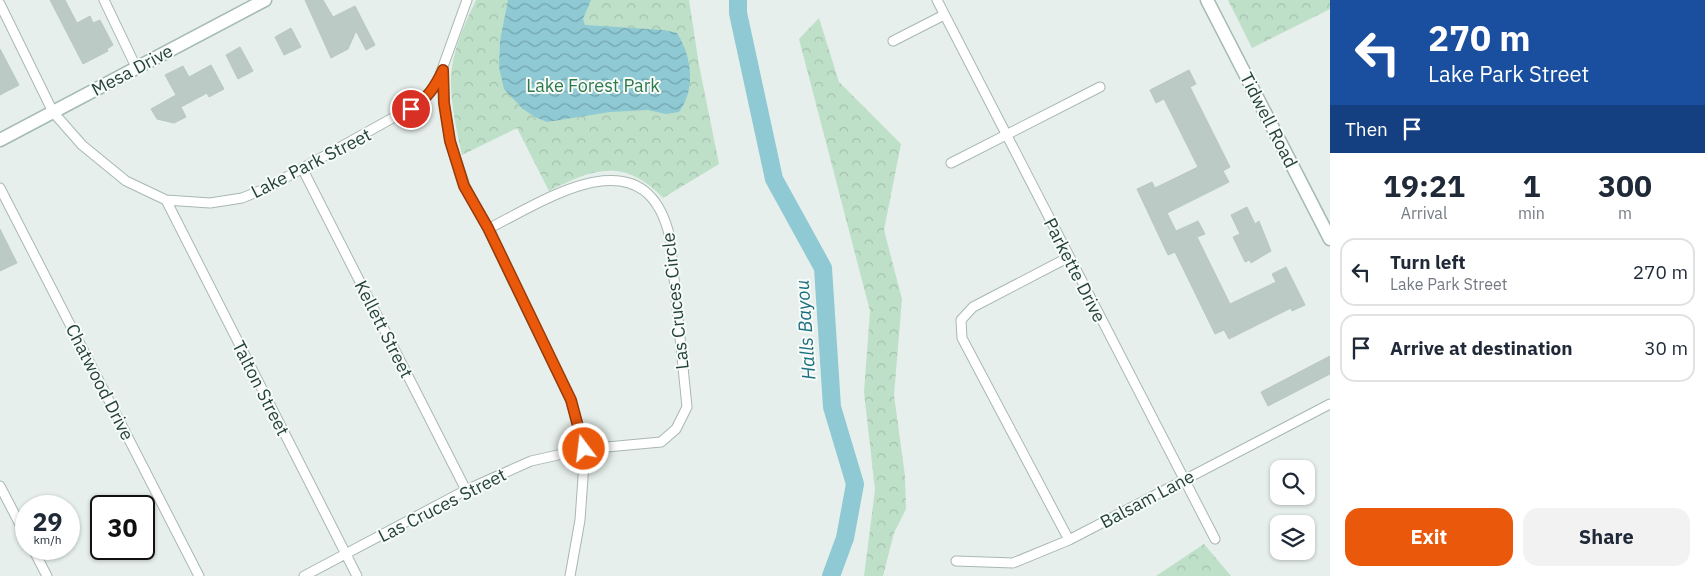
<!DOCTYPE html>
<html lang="en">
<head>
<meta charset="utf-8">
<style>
  body { margin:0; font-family:"IBM Plex Sans",sans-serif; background:#f2f2f3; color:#1f2937; height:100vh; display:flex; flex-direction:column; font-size:19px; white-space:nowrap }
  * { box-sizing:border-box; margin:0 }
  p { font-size:16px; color:#747a83 }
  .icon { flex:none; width:28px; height:28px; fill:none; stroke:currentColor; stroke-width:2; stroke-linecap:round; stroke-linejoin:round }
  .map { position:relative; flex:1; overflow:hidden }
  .side { display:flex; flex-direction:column; background:#fff; width:375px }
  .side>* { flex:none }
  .guide { background:#1a4fa0; color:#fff; overflow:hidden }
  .tools { position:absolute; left:1270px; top:460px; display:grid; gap:10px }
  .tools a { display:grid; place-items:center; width:45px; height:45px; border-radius:10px; background:#fff; box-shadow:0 1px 4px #0004; font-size:25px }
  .speed { position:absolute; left:15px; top:495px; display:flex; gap:10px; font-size:25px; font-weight:700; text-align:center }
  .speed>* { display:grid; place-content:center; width:65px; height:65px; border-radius:50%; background:#fff; box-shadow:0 1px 4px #0004; line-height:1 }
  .speed small { font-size:12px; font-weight:400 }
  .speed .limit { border:2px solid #111; border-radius:8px; background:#fff; color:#111 }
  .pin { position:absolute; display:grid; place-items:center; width:42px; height:42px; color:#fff; margin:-21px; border:2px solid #fff; border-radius:50%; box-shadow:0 1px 5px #0007 }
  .me { position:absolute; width:55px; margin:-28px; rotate:345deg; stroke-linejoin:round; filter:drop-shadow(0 0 4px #0008) }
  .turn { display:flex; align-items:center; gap:18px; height:105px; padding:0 15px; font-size:22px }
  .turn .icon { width:65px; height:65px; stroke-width:2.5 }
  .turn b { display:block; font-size:35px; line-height:42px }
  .then { display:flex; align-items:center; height:48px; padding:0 15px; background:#0003; gap:10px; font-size:19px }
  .eta { display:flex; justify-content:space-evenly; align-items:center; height:85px; text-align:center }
  .eta b { font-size:30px; font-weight:700; line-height:35px }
  .button { display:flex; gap:10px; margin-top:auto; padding:10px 15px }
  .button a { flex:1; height:58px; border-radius:15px; background:#ea580c; color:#fff; font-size:20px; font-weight:700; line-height:58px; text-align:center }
  .button a+a { background:#f2f2f3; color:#1f2937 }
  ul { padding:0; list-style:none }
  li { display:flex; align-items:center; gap:15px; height:68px; margin:0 10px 8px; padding:0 5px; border:2px solid #e0e1e3; border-radius:15px }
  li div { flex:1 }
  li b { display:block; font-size:19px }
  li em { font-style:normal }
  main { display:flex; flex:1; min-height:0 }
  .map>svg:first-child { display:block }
  .forest { fill:url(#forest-crowns) }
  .water { fill:url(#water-waves) }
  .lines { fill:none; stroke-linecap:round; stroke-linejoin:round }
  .river { stroke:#8ec9d4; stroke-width:18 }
  .building { fill:#bbcac4; stroke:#b8c9c2 }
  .minor-casing { stroke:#a8b8b2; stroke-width:11 }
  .secondary-casing { stroke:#a4bbb3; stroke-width:15 }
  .minor { stroke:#fff; stroke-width:9 }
  .secondary { stroke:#fff; stroke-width:12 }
  .route-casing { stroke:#983908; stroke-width:12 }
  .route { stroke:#ea580c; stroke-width:9 }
  .labels { text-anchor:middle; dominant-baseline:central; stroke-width:4; stroke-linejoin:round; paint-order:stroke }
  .street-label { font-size:18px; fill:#24423a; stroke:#f7fbf9 }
  .park-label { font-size:18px; fill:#2d7a4b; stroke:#f7fbf9 }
  .water-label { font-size:19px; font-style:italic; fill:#1c6f80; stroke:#f7fbf9 }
</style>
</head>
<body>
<main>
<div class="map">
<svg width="1330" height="576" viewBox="0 0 1330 576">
  <defs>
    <pattern id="forest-crowns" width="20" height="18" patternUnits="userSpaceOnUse" patternTransform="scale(1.25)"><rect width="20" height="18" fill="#bfe0c8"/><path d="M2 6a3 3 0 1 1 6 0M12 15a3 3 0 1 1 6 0" fill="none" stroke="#a4c1ad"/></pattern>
    <pattern id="water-waves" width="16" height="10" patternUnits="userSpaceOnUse" patternTransform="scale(1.25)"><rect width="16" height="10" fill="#8ec9d4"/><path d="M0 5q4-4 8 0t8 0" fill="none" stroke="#74a5ad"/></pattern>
  </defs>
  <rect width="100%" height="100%" fill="#e6efeb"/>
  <path class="forest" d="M 476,0 L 689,0 L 699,65 L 719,164 L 663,198 C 624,157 593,169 549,191 L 517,128 L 462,155 C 457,132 451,106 451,82 C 451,53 464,26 476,0 Z
    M 1228,0 L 1330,0 L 1330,9 L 1252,48 Z
    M 819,18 L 839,82 L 901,144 L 884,230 L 902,299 L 894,395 L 905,476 L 906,509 L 894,533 L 883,576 L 864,576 L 875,490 L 864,392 L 870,311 L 799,39 Z
    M 1204,544 L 1231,576 L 1156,576 Z"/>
  <path class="water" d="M 508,0 L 591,0 L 583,19 L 585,25 L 664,30 L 677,33 C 692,57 696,89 679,112 L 666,114 L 648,110 L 610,112 L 547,122 L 535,117 L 523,109 L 504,89 L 499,67 L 500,41 Z"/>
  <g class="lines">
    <path class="river" d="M 738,0 L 738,13 L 774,179 L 823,268 L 832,407 L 855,484 L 845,538 L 831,576"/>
  </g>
  <path class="building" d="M 50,0 L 65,0 L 77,23 L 90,16 L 93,23 L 100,20 L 113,45 L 107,49 L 108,51 L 83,64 Z
    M 305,0 L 323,0 L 333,17 L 355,6 L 375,45 L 366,50 L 356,31 L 348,49 L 331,58 Z
    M 291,28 L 301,47 L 284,55 L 275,37 Z
    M 240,47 L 253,71 L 238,79 L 226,55 Z
    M 0,49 L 19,85 L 0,95 Z
    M 211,65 L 224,89 L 209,97 L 207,93 L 181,107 L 186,117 L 174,123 L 157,119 L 151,109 L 176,95 L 165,75 L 183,66 L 189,77 Z
    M 1189,70 L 1196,84 L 1190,87 L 1230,167 L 1223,171 L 1229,182 L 1167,213 L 1176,231 L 1198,221 L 1205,234 L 1197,237 L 1230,304 L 1276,282 L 1272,274 L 1286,267 L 1305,305 L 1292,311 L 1291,308 L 1229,339 L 1224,330 L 1215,334 L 1175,252 L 1168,255 L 1137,189 L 1152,182 L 1155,188 L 1198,167 L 1164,99 L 1156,103 L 1150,90 Z
    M 1247,207 L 1255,224 L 1259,221 L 1271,251 L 1251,263 L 1250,260 L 1245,262 L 1233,237 L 1240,234 L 1231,215 Z
    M 0,229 L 17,263 L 0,271 Z
    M 1330,356 L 1330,374 L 1268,406 L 1261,392 Z"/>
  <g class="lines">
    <defs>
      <path id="minor" d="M 104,0 L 136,67
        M 937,0 L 1215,539
        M 0,4 L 53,112 L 82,145 L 126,181 L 166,200 L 210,203 L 242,198 L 267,188 L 423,101 L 436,86 L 467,0
        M 893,41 L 944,15
        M 443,72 L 444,103 L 450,141 L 465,186 L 488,229 L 571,401 L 585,449 L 580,520 L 570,576
        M 951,163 L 1100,87
        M 302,168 L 466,490
        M 0,188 L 199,576
        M 166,200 L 357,576
        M 1069,257 L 973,307 L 961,320 L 962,338 L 1069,540
        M 0,486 L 26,536
        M 33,549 L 47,576
        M 956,561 L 1013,563 L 1069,540 L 1330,404
        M 304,576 L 466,490 L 531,461 L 585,449 L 661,442 L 676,429 L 687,407 L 670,238 C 646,132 547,199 488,229"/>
      <path id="secondary" d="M 1207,0 L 1330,239
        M 0,140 L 265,0"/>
    </defs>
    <use href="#minor" class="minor-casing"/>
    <use href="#secondary" class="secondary-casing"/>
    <use href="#minor" class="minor"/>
    <use href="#secondary" class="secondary"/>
  </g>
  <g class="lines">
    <defs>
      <path id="route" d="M 411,109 C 427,99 435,87 443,70 L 444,103 L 450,141 L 464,186 L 488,228 L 571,400 L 584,449"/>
    </defs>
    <use href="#route" class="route-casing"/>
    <use href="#route" class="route"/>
  </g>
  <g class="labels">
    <g class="street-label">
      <text transform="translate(132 70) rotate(-28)">Mesa Drive</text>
      <text transform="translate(1269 120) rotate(63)">Tidwell Road</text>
      <text transform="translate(311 163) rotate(-27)">Lake Park Street</text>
      <text transform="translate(1075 270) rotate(63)">Parkette Drive</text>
      <text transform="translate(675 301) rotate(-96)">Las Cruces Circle</text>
      <text transform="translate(384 329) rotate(63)">Kellett Street</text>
      <text transform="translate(100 382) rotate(63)">Chatwood Drive</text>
      <text transform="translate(261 388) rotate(63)">Talton Street</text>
      <text transform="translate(1147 499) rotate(-28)">Balsam Lane</text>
      <text transform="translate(442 505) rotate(-27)">Las Cruces Street</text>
    </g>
    <g class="park-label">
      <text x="593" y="85">Lake Forest Park</text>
    </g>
    <g class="water-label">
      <text transform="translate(805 330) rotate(-94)">Halls Bayou</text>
    </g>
  </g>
</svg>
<div class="tools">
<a><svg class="icon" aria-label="search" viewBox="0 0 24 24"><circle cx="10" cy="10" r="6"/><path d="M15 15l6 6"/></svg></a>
<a><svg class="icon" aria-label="layers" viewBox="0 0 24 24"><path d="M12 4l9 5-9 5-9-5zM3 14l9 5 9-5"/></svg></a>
</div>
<div class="speed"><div>29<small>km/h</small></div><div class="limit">30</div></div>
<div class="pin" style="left:411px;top:109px;background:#d93025"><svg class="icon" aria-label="arrive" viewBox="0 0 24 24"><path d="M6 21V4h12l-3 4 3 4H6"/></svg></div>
<svg class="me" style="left:584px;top:449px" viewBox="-20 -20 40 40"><circle r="17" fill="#ea580c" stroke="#fff" stroke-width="3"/><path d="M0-11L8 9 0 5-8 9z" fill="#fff"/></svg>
</div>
<section class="side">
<div class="guide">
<div class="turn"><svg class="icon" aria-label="left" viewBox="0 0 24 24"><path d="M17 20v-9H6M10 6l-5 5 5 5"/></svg><div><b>270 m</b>Lake Park Street</div></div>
<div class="then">Then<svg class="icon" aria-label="arrive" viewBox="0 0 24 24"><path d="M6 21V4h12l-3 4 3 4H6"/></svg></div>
</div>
<div class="eta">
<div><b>19:21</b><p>Arrival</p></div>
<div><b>1</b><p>min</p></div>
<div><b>300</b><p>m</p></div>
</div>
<ul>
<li><svg class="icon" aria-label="left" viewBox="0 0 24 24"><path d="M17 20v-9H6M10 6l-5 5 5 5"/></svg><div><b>Turn left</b><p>Lake Park Street</p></div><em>270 m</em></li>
<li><svg class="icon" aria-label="arrive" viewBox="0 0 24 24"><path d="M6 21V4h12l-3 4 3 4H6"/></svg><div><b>Arrive at destination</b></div><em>30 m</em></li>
</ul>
<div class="button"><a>Exit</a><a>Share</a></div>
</section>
</main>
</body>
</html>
